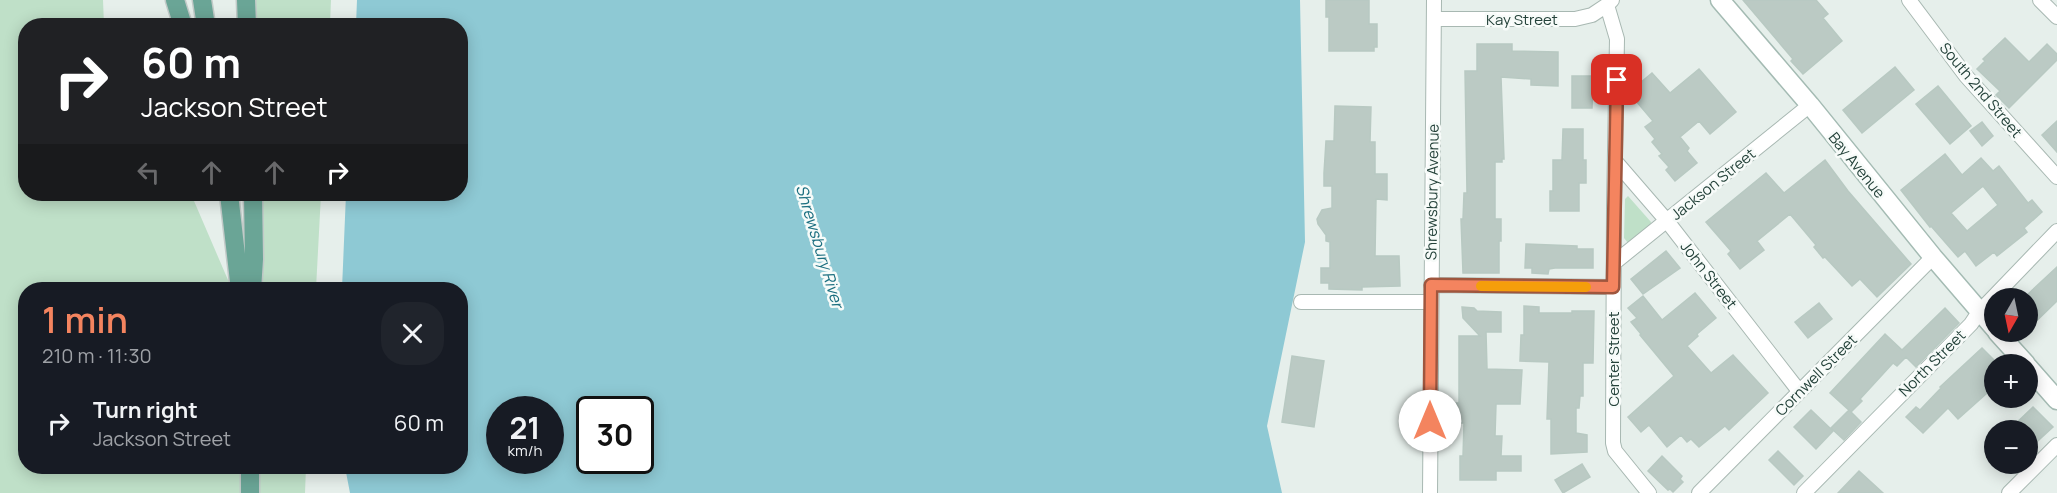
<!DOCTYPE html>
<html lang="en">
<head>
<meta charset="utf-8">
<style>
  body { margin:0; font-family:Manrope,sans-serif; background:#20242c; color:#f1f3f6; height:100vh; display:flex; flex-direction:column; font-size:22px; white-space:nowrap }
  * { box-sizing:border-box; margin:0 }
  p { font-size:20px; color:#9ea1a6 }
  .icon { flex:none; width:33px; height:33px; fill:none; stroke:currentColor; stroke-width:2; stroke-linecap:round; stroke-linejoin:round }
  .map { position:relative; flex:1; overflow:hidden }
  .drawer { position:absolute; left:18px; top:282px; width:450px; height:192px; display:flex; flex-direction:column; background:#171b24; border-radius:24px; box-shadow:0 3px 15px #0003 }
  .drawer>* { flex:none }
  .hud { position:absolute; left:18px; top:18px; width:450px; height:183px; border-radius:24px; box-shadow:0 3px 15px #0003; background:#202124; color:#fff; overflow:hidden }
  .needle { width:39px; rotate:189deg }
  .tools { position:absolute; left:1984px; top:288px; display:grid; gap:12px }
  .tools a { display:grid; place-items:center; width:54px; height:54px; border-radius:50%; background:#171b24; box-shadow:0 3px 15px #0003; font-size:30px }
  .speed { position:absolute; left:486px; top:396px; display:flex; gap:12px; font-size:30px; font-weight:700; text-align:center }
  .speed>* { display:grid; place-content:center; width:78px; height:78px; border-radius:50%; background:#171b24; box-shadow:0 3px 15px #0003; line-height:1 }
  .speed small { font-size:15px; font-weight:400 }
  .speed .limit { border:3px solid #111; border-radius:9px; background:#fff; color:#111 }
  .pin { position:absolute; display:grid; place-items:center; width:51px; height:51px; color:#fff; margin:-26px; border-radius:12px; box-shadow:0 3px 9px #0006 }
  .me { position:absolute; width:66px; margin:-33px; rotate:0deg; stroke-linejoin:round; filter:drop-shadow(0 0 4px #0008) }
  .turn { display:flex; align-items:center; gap:21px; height:126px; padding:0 24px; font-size:27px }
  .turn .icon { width:78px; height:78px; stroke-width:2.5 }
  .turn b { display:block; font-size:42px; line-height:51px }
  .lanes { display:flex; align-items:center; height:57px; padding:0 24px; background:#0003; justify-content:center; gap:30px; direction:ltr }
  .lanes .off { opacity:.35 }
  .round { display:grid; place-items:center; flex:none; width:63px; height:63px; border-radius:24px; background:#20242c }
  .overview { display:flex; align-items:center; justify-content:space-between; height:102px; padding:0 24px }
  h1 { font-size:36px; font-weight:600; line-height:45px; color:#f4845f }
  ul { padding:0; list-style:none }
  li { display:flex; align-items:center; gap:18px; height:78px; padding:0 24px }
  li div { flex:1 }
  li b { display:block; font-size:22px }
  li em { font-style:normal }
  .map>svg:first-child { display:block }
  .green { fill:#bfe0c8 }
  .water { fill:#8ec9d4; fill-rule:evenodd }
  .building { fill:#bbcac4; stroke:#b8c9c2; stroke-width:1.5; fill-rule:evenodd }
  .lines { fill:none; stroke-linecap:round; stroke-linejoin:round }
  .street-casing { stroke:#a8b8b2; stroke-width:16 }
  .secondary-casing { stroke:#a4bbb3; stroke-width:21 }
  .primary-casing { stroke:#c2cac8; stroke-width:21 }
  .street { stroke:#fff; stroke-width:14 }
  .secondary { stroke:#fff; stroke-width:18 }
  .primary { stroke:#6aa596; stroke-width:18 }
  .route-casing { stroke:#9f563e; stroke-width:15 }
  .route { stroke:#f4845f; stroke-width:10 }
  .slow { stroke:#f59e0b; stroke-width:10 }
  .labels { text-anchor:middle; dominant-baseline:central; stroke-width:5; stroke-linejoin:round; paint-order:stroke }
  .street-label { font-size:15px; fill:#24423a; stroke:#f7fbf9 }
  .water-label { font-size:16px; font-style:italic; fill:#1c6f80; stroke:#f7fbf9 }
</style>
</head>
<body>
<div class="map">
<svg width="2057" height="493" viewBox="0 0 2057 493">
  <rect width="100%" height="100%" fill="#e6efeb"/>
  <path class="green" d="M 0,0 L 103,0 L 104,25 L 26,26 L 26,194 L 191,194 L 228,280 L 261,281 L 259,194 L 321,194 L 316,289 L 26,290 L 26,466 L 306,467 L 305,493 L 0,493 Z
    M 254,0 L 331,0 L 330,25 L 254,25 Z
    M 1628,196 L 1651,222 L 1650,226 L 1628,243 L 1624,238 L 1625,199 Z"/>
  <path class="water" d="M 357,0 L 1300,0 L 1305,242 L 1267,426 L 1282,493 L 350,493 L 345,467 L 460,466 L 460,290 L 342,289 L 346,194 L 460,194 L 460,26 L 356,25 ZM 500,410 L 550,410 L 550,460 L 500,460 ZM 590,410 L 640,410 L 640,460 L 590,460 Z"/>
  <path class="building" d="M 1326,0 L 1369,0 L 1369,24 L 1377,24 L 1377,47 L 1374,47 L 1374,51 L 1329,51 L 1329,17 L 1326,17 Z
    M 1743,0 L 1816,0 L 1828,14 L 1823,18 L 1842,41 L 1803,74 L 1791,61 L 1793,59 Z
    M 2005,38 L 2029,62 L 2047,44 L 2057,54 L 2057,60 L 2009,108 L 1996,95 L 2000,91 L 1977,69 L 1985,61 L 1983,59 Z
    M 1477,44 L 1512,44 L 1512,51 L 1558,52 L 1558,86 L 1531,85 L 1531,79 L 1501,77 L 1504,159 L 1502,159 L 1502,162 L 1495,162 L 1495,219 L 1501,219 L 1501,241 L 1499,241 L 1499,273 L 1463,273 L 1461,219 L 1463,219 L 1464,193 L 1467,193 L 1465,71 L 1477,71 Z
    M 1895,67 L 1914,90 L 1862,133 L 1843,110 Z
    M 1699,69 L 1736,112 L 1710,134 L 1699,121 L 1680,137 L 1689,148 L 1687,151 L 1697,163 L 1675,181 L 1666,170 L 1669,167 L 1659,156 L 1662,154 L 1652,142 L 1655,139 L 1645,127 L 1653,121 L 1631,95 L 1635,92 L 1633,89 L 1652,73 L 1670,93 Z
    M 1572,76 L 1593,76 L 1592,108 L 1572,108 Z
    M 1938,86 L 1971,126 L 1950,144 L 1916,104 Z
    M 1335,106 L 1371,107 L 1370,142 L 1375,142 L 1375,174 L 1387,174 L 1387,200 L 1376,199 L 1375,256 L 1399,256 L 1400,286 L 1362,287 L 1362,290 L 1329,289 L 1329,283 L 1321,283 L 1321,268 L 1330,268 L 1330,242 L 1326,241 L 1326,235 L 1318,224 L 1317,219 L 1322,210 L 1332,208 L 1332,186 L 1324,186 L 1324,173 L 1326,141 L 1334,141 Z
    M 2057,121 L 2057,152 L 2042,135 Z
    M 1982,122 L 1993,136 L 1982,146 L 1970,131 Z
    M 1563,129 L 1583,129 L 1583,160 L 1586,160 L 1586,183 L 1579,183 L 1579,211 L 1550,211 L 1550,191 L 1553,191 L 1553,160 L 1562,160 Z
    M 1945,154 L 1962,175 L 1981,158 L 1993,171 L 1999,166 L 2028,203 L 2032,200 L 2042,212 L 2024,228 L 2027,232 L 1997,256 L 1994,252 L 1976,266 L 1965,251 L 1958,257 L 1931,226 L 1930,227 L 1901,190 ZM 1983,186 L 1998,205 L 1967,231 L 1951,213 Z
    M 1825,160 L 1848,191 L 1911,264 L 1877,297 L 1860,279 L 1852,286 L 1825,257 L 1823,258 L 1814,247 L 1816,245 L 1790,214 L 1757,241 L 1764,250 L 1740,269 L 1728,254 L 1731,251 L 1706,222 L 1766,173 L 1784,193 Z
    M 1526,244 L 1577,246 L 1577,249 L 1593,249 L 1593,268 L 1555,268 L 1549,269 L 1548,274 L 1532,273 L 1532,268 L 1525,268 Z
    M 1666,251 L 1680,268 L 1643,294 L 1631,279 Z
    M 2057,267 L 2057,301 L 2028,329 L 2028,294 Z
    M 1695,293 L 1716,318 L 1697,334 L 1698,336 L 1687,346 L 1711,373 L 1733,355 L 1768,393 L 1729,430 L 1725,426 L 1699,447 L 1691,439 L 1687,442 L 1681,435 L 1667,447 L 1649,425 L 1641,432 L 1628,417 L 1674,376 L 1640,335 L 1641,334 L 1631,322 L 1637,318 L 1628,308 L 1643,296 L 1662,320 Z
    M 1819,303 L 1832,319 L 1808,338 L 1795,322 Z
    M 1524,306 L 1539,307 L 1539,313 L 1572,313 L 1572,311 L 1594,311 L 1593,363 L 1583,363 L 1583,396 L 1580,396 L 1579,408 L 1576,408 L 1576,433 L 1587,435 L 1587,452 L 1551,454 L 1551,419 L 1547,419 L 1549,362 L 1520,361 L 1521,335 L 1524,335 Z
    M 1462,307 L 1474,308 L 1477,311 L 1501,312 L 1501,332 L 1486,332 L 1487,369 L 1522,370 L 1520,404 L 1496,404 L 1495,436 L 1502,436 L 1501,456 L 1521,456 L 1521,471 L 1496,471 L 1496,480 L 1460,480 L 1460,456 L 1463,456 L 1464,423 L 1453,423 L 1454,403 L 1459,403 L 1459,336 L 1480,336 L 1463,318 Z
    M 1945,308 L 1959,323 L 1916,367 L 1906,357 L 1897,366 L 1893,363 L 1860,399 L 1862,401 L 1851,412 L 1830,393 L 1885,334 L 1902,350 Z
    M 1982,348 L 1996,362 L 1995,386 L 1958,419 L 1948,408 L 1923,433 L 1906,417 L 1916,407 L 1920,410 L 1941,388 L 1940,387 Z
    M 1292,356 L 1324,361 L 1314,427 L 1282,422 Z
    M 2033,407 L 2053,427 L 2028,450 L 2028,430 L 2009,430 Z
    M 1811,410 L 1833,431 L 1816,449 L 1794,427 Z
    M 1849,410 L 1861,422 L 1844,440 L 1831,428 Z
    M 1778,451 L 1803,476 L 1794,485 L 1769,460 Z
    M 1662,456 L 1682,476 L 1680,479 L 1683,482 L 1673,492 L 1670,489 L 1668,490 L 1648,471 Z
    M 1582,464 L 1590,477 L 1563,493 L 1555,480 Z
    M 1859,471 L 1883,493 L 1838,493 Z"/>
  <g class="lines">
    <defs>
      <path id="street" d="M 1612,0 L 1607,5 L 1617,39 L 1614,206 L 1613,443 L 1615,451 L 1649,493
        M 1909,0 L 1966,76 L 2057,177
        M 2040,0 L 2057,17
        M 1434,19 L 1575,19 L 1592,15 L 1607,5
        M 1616,162 L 1667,221 L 1799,391
        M 1614,263 L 1810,105
        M 1431,285 L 1613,287
        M 1301,302 L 1431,302
        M 1430,493 L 1434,0
        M 1699,493 L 1933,257
        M 1804,493 L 1971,324 L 1979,312 L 2057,231
        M 2009,493 L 2057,445"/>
      <path id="secondary" d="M 1720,0 L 1810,105 L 1933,257 L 1995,329
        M 1997,332 L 2026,364
        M 2028,367 L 2057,400"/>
      <path id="primary" d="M 175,0 L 183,26
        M 202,0 L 206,26
        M 246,0 L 247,26
        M 229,194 L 240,290
        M 252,290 L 254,259 L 253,194
        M 250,466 L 250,493"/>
    </defs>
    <use href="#street" class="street-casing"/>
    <use href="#secondary" class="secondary-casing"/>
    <use href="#primary" class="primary-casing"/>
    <use href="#street" class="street"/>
    <use href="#secondary" class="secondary"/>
    <use href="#primary" class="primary"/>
  </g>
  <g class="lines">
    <defs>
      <path id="route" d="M 1430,421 L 1431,285 L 1613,287 L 1617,80"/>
    </defs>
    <use href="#route" class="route-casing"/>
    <use href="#route" class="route"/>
    <path class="slow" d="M 1481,286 L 1586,287"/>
  </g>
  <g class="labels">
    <g class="street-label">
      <text x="1522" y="19">Kay Street</text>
      <text transform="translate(1981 90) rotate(50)">South 2nd Street</text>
      <text transform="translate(1857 165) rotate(51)">Bay Avenue</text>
      <text transform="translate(1713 184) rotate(-39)">Jackson Street</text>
      <text transform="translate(1432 192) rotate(-89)">Shrewsbury Avenue</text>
      <text transform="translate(1709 275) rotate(52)">John Street</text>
      <text transform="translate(1613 359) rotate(-90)">Center Street</text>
      <text transform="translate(1932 363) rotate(-45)">North Street</text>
      <text transform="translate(1816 375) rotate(-45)">Cornwell Street</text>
    </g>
    <g class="water-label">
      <text transform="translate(820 246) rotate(73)">Shrewsbury River</text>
    </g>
  </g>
</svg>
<div class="tools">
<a><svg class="needle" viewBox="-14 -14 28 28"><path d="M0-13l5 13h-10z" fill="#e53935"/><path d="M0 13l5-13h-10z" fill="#9ea1a6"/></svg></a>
<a>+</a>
<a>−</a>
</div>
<div class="speed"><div>21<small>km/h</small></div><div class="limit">30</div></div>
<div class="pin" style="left:1617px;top:80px;background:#d93025"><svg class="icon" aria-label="arrive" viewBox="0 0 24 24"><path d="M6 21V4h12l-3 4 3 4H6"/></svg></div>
<svg class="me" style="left:1430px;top:421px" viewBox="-20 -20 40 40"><circle r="19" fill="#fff"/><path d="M0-13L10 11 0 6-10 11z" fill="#f4845f"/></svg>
<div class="hud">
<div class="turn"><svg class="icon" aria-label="right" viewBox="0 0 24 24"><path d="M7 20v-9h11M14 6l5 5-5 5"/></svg><div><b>60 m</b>Jackson Street</div></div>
<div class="lanes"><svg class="icon off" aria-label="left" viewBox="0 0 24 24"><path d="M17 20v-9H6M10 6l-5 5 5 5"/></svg><svg class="icon off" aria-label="ahead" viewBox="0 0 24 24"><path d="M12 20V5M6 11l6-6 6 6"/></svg><svg class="icon off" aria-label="ahead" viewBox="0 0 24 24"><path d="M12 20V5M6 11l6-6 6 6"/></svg><svg class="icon" aria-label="right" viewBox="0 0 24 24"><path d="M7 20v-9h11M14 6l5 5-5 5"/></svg></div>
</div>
<section class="drawer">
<div class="overview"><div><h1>1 min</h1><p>210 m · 11:30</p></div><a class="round"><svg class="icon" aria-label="close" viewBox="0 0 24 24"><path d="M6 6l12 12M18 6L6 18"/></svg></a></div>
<ul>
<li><svg class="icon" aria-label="right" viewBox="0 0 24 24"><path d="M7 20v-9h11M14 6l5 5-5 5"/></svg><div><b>Turn right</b><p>Jackson Street</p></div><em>60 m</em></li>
</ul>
</section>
</div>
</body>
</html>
